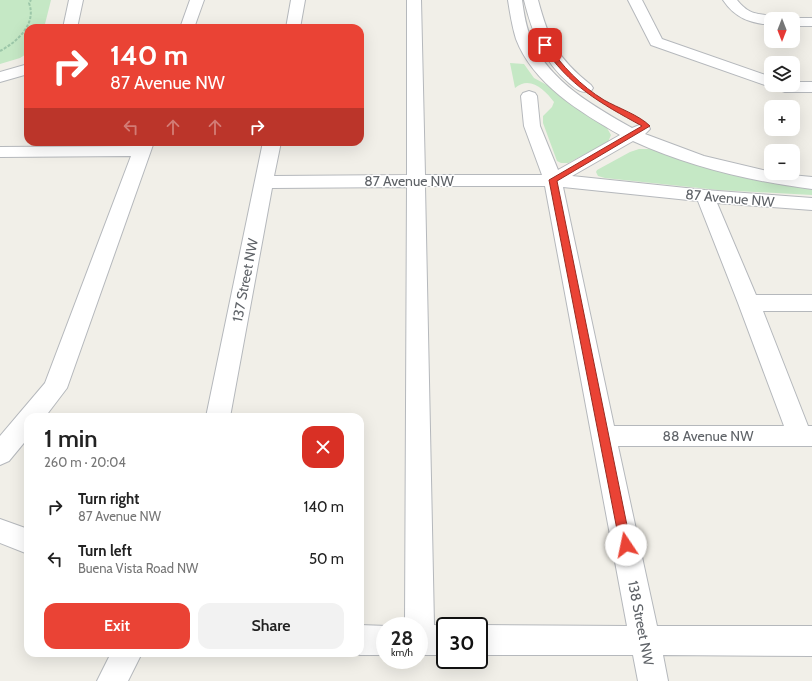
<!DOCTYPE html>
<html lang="en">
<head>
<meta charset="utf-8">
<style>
  body { margin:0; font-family:Cabin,sans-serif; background:#f2f2f2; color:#222; height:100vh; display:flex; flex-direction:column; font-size:15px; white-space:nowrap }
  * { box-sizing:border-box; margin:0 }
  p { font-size:13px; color:#767676 }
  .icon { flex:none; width:22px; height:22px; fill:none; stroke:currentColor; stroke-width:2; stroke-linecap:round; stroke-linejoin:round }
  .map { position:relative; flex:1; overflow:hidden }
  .sheet { position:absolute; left:24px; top:413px; width:340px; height:244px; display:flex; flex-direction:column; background:#fff; border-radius:12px; box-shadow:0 4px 16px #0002 }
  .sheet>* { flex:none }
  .banner { position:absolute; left:24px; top:24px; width:340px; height:122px; border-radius:12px; box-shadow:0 4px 16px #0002; background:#ea4335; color:#fff; overflow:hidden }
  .needle { width:26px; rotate:180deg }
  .buttons { position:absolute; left:764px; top:12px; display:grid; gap:8px }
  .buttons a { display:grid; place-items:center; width:36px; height:36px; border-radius:8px; background:#fff; box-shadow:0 4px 16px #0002; font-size:20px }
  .speed { position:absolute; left:376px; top:617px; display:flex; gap:8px; font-size:20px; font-weight:700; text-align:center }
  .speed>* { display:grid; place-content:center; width:52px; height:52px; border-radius:50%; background:#fff; box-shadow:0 4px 16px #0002; line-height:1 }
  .speed small { font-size:10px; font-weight:400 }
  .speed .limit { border:2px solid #111; border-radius:6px; background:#fff; color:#111 }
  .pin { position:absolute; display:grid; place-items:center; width:34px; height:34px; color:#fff; margin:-17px; border-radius:8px; box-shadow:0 2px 6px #0006 }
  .me { position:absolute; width:44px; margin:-22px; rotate:349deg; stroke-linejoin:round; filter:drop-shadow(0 0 3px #0008) }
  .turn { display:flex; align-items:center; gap:14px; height:84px; padding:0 20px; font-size:18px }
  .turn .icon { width:52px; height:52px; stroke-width:2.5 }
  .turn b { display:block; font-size:28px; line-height:34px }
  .lanes { display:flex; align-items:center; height:38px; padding:0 20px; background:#0003; justify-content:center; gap:20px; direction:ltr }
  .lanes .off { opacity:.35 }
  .round { display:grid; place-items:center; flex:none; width:42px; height:42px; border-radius:12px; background:#f2f2f2 }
  .overview { display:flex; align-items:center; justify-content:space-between; height:68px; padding:0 20px }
  h1 { font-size:24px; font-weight:600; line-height:30px }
  .button { display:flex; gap:8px; margin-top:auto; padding:8px 20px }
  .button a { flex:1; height:46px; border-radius:12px; background:#ea4335; color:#fff; font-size:16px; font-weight:600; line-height:46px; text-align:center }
  .button a+a { background:#f2f2f2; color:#222 }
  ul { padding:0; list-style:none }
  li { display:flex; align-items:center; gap:12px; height:52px; padding:0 20px }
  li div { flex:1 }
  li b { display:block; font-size:15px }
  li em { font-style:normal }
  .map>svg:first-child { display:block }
  .green { fill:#c5e8c5 }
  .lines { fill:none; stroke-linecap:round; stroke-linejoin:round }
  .minor-casing { stroke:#b5b8bc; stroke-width:2 }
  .path { stroke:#9cc7a9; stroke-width:2; stroke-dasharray:3 1.5; stroke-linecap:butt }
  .minor { fill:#fff; fill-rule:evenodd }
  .route { fill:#ea4335; stroke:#982c22 }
  .labels { text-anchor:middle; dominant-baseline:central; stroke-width:3; stroke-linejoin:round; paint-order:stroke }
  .street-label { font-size:14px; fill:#5f6368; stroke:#fff }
</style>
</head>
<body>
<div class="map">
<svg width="812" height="681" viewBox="0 0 812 681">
  <rect width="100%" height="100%" fill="#f1efe8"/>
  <path class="green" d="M 0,0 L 51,0 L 44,28 L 28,28 L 28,53 L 20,58 L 0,64 Z
    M 510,63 L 524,64 L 534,78 L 547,85 L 572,105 L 607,128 L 611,135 L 608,142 L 568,163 L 561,163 L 557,161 L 543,123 L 543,116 L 552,107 L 554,102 C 545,90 530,75 515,88 Z
    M 639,149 L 651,149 L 715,170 L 751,179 L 812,189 L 812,195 L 718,190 L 605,178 L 598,176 L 596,172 L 597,170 L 630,152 Z"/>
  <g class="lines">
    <defs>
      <path id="minor" d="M 69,0 L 83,0 L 77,28 L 63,28 Z
        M 190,0 L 204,0 L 194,28 L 180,28 Z
        M 291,0 L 305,0 L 300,28 L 286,28 Z
        M 407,0 L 421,0 L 425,175 L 542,175 L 524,126 L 521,96 L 523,93 L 529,91 L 535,93 L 537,96 L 540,126 L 558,170 L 620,135 C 580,112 533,84 516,39 C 512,26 510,13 508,0 L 522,0 C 524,14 526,28 532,41 C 550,82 595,107 632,128 L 642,124 L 648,125 L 650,129 L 645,134 L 704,156 L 771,172 L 771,173 L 812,177 L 812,189 C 750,181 690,167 633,141 L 572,176 L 705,190 L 812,198 L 812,210 L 717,203 L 756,295 L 812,295 L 812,311 L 763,311 L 808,426 L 812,426 L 812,446 L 618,446 L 657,626 L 812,626 L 812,656 L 663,655 L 668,681 L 638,681 L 633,655 L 479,655 L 479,626 L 477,626 L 479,625 L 627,626 L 545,186 L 425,186 L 434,625 L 447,626 L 445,626 L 445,655 L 419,655 L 419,626 L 405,626 L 407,187 L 272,188 L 230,417 L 206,417 L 263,142 L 281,142 L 274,176 L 407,175 ZM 563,187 L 698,201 L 738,303 L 784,426 L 614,426 Z
        M 524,0 L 538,0 C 549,41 557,58 591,85 L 593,88 L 591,91 C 581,94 576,89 569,83 C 543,61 532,32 524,0 Z
        M 628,0 L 642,0 L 662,39 L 771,77 L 771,85 L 793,85 L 793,82 L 812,82 L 812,92 L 785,92 L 774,88 L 773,86 L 765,85 L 651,45 Z
        M 723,0 L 737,0 C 752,19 762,11 777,19 L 771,19 L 771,25 C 750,23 735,18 723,0 Z
        M 793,18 L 812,18 L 812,26 L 793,26 L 793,19 L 788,19 Z
        M 28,64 L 28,74 L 0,82 L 0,72 Z
        M 136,142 L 154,142 L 67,388 L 45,417 L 28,417 L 28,438 L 9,461 L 0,465 L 0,436 L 45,383 L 131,156 L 0,157 L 0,147 L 135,146 Z
        M 0,519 L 28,529 L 28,554 L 0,543 Z
        M 360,625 L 387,626 L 385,626 L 385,655 L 360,655 L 356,653 L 360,653 Z
        M 111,653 L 142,653 L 128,681 L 97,681 Z"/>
    </defs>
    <use href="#minor" class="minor-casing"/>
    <path class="path" d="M 0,51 C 17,42 37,24 29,3 L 31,0"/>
    <use href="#minor" class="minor"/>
  </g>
  <path class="route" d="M 543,44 L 547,44 C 562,66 581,86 604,100 C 618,108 639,115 650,126 L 557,181 L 631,545 L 630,549 L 626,551 L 622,549 L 620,545 L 549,180 L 642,126 C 600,103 569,86 542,45 Z"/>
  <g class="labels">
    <g class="street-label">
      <text x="409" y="181">87 Avenue NW</text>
      <text transform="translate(730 198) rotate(5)">87 Avenue NW</text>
      <text transform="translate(245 280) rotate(-79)">137 Street NW</text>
      <text x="708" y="436">88 Avenue NW</text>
      <text transform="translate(641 623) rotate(79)">138 Street NW</text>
    </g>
  </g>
</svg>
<div class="buttons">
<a><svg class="needle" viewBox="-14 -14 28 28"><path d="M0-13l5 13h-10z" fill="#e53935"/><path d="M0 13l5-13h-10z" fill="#767676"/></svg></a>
<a><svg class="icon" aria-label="layers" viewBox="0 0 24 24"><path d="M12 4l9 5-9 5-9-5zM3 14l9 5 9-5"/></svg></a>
<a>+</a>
<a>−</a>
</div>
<div class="speed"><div>28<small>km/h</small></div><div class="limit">30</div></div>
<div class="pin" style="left:545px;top:45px;background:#d93025"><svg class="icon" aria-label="arrive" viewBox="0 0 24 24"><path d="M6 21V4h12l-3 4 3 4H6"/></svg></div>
<svg class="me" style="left:626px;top:545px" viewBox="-20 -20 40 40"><circle r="19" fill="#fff"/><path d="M0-13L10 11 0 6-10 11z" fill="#ea4335"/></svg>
<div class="banner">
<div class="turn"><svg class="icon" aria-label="right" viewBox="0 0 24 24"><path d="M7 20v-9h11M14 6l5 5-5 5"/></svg><div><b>140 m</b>87 Avenue NW</div></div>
<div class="lanes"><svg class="icon off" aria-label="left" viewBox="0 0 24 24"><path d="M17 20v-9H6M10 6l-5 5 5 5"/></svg><svg class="icon off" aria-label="ahead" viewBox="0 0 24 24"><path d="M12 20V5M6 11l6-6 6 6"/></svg><svg class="icon off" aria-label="ahead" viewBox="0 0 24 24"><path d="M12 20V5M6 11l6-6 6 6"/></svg><svg class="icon" aria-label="right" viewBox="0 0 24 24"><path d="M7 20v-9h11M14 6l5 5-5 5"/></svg></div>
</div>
<section class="sheet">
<div class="overview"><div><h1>1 min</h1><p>260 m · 20:04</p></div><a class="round" style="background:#d93025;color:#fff"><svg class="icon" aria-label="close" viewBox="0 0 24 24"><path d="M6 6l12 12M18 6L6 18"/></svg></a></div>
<ul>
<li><svg class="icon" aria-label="right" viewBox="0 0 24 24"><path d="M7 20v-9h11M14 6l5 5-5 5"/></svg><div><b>Turn right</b><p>87 Avenue NW</p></div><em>140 m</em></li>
<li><svg class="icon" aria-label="left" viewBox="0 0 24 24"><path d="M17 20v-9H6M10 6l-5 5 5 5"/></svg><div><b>Turn left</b><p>Buena Vista Road NW</p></div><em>50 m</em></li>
</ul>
<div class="button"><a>Exit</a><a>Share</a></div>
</section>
</div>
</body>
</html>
